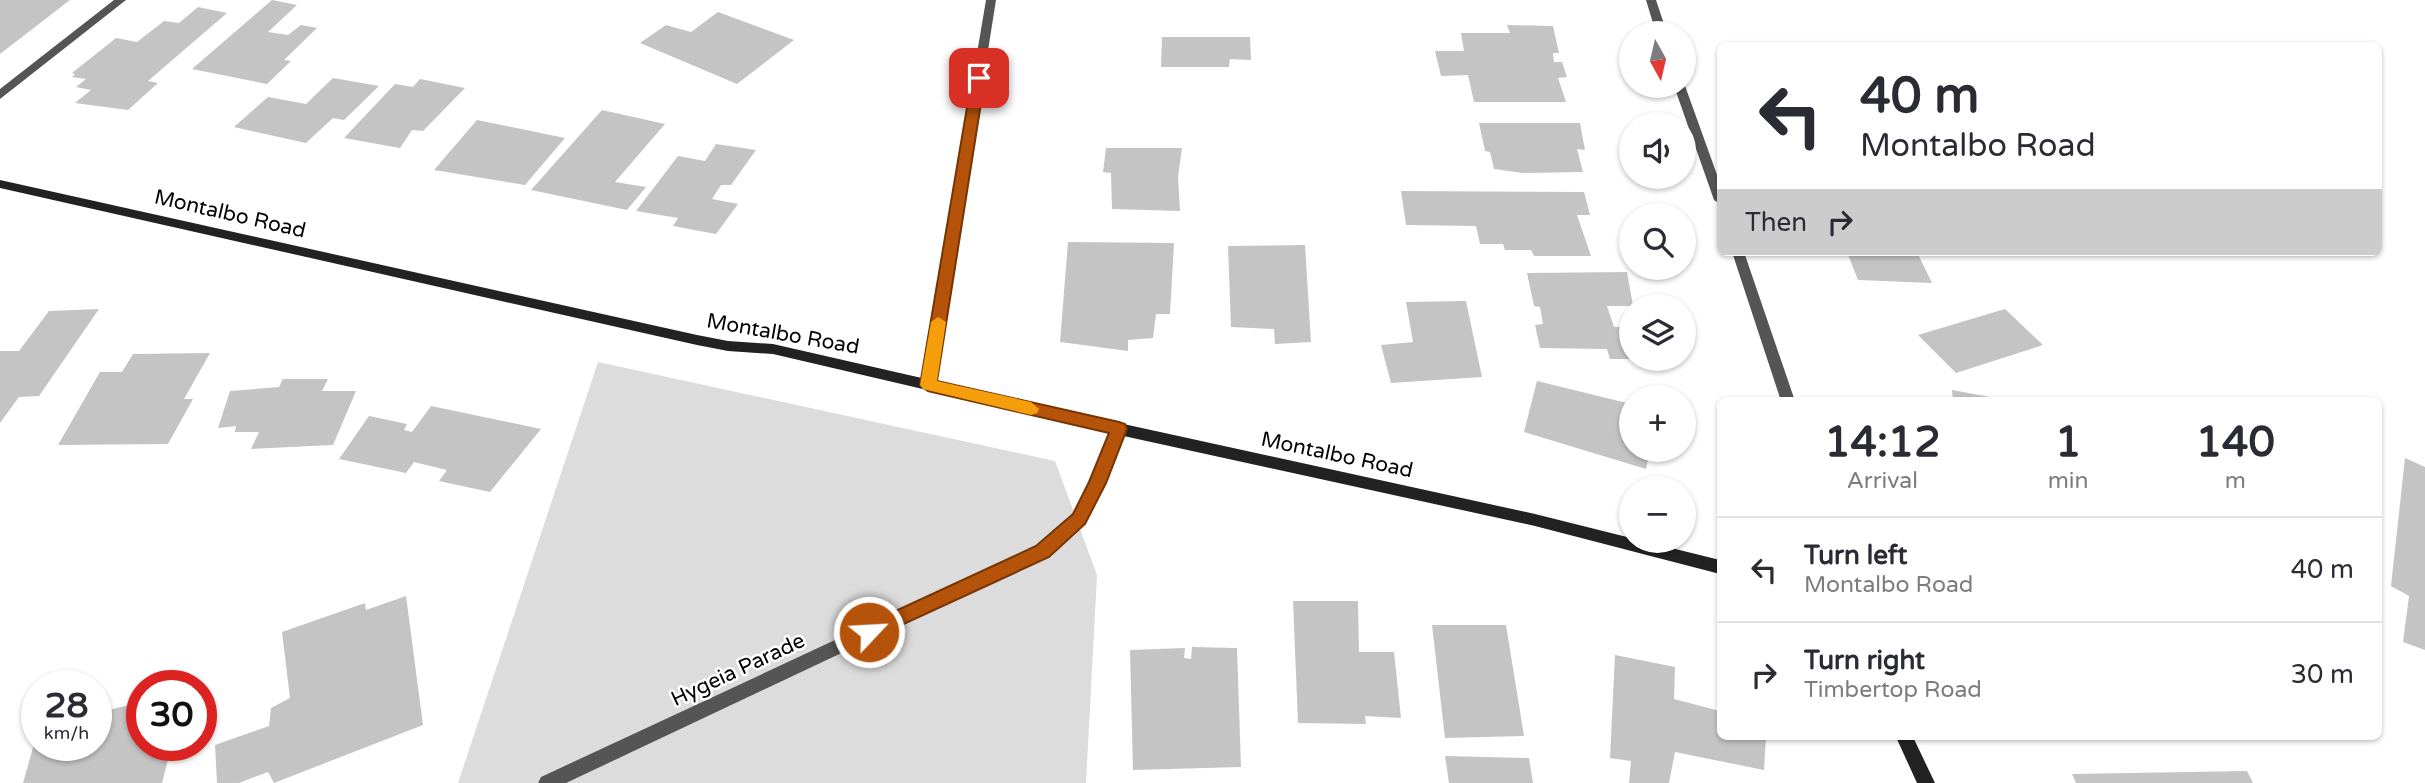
<!DOCTYPE html>
<html lang="en">
<head>
<meta charset="utf-8">
<style>
  body { margin:0; font-family:"Varela Round",sans-serif; background:#f7f7f7; color:#2b2b33; height:100vh; display:flex; flex-direction:column; font-size:26px; white-space:nowrap }
  * { box-sizing:border-box; margin:0 }
  p { font-size:23px; color:#7c7c81 }
  .icon { flex:none; width:38px; height:38px; fill:none; stroke:currentColor; stroke-width:2; stroke-linecap:round; stroke-linejoin:round }
  .map { position:relative; flex:1; overflow:hidden }
  .side { position:absolute; left:1717px; top:397px; width:665px; height:343px; display:flex; flex-direction:column; background:#fff; border-radius:10px; box-shadow:0 2px 5px #0004 }
  .side>* { flex:none }
  .top-card { position:absolute; left:1717px; top:42px; width:665px; height:214px; border-radius:10px; box-shadow:0 2px 5px #0004; background:#fff; color:#2b2b33; overflow:hidden }
  .needle { width:46px; rotate:172deg }
  .buttons { position:absolute; left:1619px; top:21px; display:grid; gap:14px }
  .buttons a { display:grid; place-items:center; width:77px; height:77px; border-radius:50%; background:#fff; box-shadow:0 2px 5px #0004; font-size:35px }
  .speed { position:absolute; left:21px; top:670px; display:flex; gap:14px; font-size:35px; font-weight:700; text-align:center }
  .speed>* { display:grid; place-content:center; width:91px; height:91px; border-radius:50%; background:#fff; box-shadow:0 2px 5px #0004; line-height:1 }
  .speed small { font-size:18px; font-weight:400 }
  .speed .limit { border:10px solid #d22; background:#fff; color:#111 }
  .pin { position:absolute; display:grid; place-items:center; width:60px; height:60px; color:#fff; margin:-30px; border-radius:14px; box-shadow:0 4px 10px #0006 }
  .me { position:absolute; width:77px; margin:-38px; rotate:65deg; stroke-linejoin:round; filter:drop-shadow(0 0 5px #0008) }
  .turn { display:flex; align-items:center; gap:24px; height:147px; padding:0 28px; font-size:32px }
  .turn .icon { width:91px; height:91px; stroke-width:2.5 }
  .turn b { display:block; font-size:49px; line-height:60px }
  .then { display:flex; align-items:center; height:66px; padding:0 28px; background:#0003; gap:14px; font-size:26px }
  .eta { display:flex; justify-content:space-evenly; align-items:center; height:119px; text-align:center }
  .eta b { font-size:42px; font-weight:700; line-height:49px }
  ul { padding:0; list-style:none }
  li { display:flex; align-items:center; gap:21px; height:105px; padding:0 28px; border-top:2px solid #e1e1e2 }
  li div { flex:1 }
  li b { display:block; font-size:26px }
  li em { font-style:normal }
  .map>svg:first-child { display:block }
  .green { fill:#dcdcdc }
  .building { fill:#c4c4c4 }
  .lines { fill:none; stroke-linecap:round; stroke-linejoin:round }
  .street { fill:#555; fill-rule:evenodd }
  .secondary { fill:#222; fill-rule:evenodd }
  .route { fill:#b45309; stroke:#753606; stroke-width:2 }
  .slow { fill:#f59e0b }
  .labels { text-anchor:middle; dominant-baseline:central; stroke-width:5; stroke-linejoin:round; paint-order:stroke }
  .street-label { font-size:21px; fill:#000; stroke:#fff }
</style>
</head>
<body>
<div class="map">
<svg width="2425" height="783" viewBox="0 0 2425 783">
  <rect width="100%" height="100%" fill="#fff"/>
  <path class="green" d="M 598,362 L 1055,461 L 1097,575 L 1086,783 L 458,783 Z"/>
  <path class="building" d="M 0,0 L 70,0 L 0,54 Z
    M 272,0 L 297,5 L 268,32 L 288,35 L 301,25 L 317,28 L 284,60 L 291,61 L 267,84 L 192,69 Z
    M 198,7 L 227,13 L 148,81 L 158,83 L 128,110 L 75,103 L 91,90 L 76,87 L 86,79 L 72,77 L 75,74 L 72,73 L 116,38 L 137,42 L 164,21 L 179,23 Z
    M 718,12 L 794,40 L 737,84 L 640,43 L 666,25 L 691,32 Z
    M 1507,25 L 1553,26 L 1559,53 L 1553,53 L 1554,62 L 1562,62 L 1567,77 L 1558,78 L 1566,102 L 1474,102 L 1468,75 L 1441,76 L 1435,51 L 1464,51 L 1461,33 L 1510,33 Z
    M 1162,37 L 1250,37 L 1251,60 L 1230,59 L 1229,67 L 1161,67 Z
    M 333,78 L 379,86 L 344,120 L 333,118 L 306,143 L 234,127 L 268,97 L 306,104 Z
    M 420,79 L 465,88 L 423,131 L 412,130 L 400,148 L 344,138 L 395,84 L 413,87 Z
    M 602,110 L 665,124 L 615,182 L 646,187 L 627,210 L 531,190 Z
    M 477,120 L 565,138 L 525,185 L 434,170 Z
    M 1479,123 L 1580,123 L 1585,150 L 1577,149 L 1583,172 L 1523,173 L 1494,169 L 1490,152 L 1485,151 Z
    M 716,144 L 756,150 L 731,185 L 721,185 L 712,199 L 738,204 L 716,234 L 673,226 L 678,218 L 636,211 L 678,156 L 705,161 Z
    M 1106,148 L 1182,148 L 1178,177 L 1180,211 L 1112,209 L 1111,173 L 1103,172 Z
    M 1401,191 L 1584,192 L 1590,215 L 1577,215 L 1591,256 L 1534,256 L 1531,250 L 1505,250 L 1503,244 L 1480,244 L 1476,226 L 1406,225 Z
    M 1068,242 L 1174,243 L 1170,314 L 1156,314 L 1153,338 L 1128,340 L 1128,351 L 1060,342 Z
    M 1305,245 L 1311,342 L 1275,344 L 1274,329 L 1231,327 L 1228,246 Z
    M 1847,252 L 1917,252 L 1932,283 L 1858,280 Z
    M 1627,272 L 1633,306 L 1607,306 L 1614,327 L 1631,327 L 1631,359 L 1610,359 L 1607,349 L 1540,348 L 1535,325 L 1543,324 L 1540,307 L 1534,306 L 1527,273 Z
    M 1466,301 L 1482,377 L 1391,383 L 1381,345 L 1413,342 L 1406,302 Z
    M 99,309 L 39,396 L 19,397 L 0,423 L 0,351 L 19,351 L 49,311 Z
    M 2005,309 L 2043,345 L 1956,373 L 1918,335 Z
    M 210,353 L 184,399 L 193,399 L 168,444 L 58,445 L 100,372 L 122,372 L 133,354 Z
    M 283,379 L 328,379 L 322,391 L 356,391 L 333,445 L 251,449 L 259,432 L 235,432 L 236,426 L 218,428 L 230,391 L 279,387 Z
    M 1537,381 L 1631,404 L 1631,450 L 1650,450 L 1646,469 L 1524,432 Z
    M 1952,390 L 2001,399 L 2001,401 L 1953,401 Z
    M 431,406 L 541,429 L 490,492 L 439,481 L 447,470 L 414,462 L 406,473 L 339,459 L 369,416 L 407,424 L 404,430 L 412,432 Z
    M 2405,458 L 2425,467 L 2425,650 L 2403,642 L 2409,596 L 2391,586 Z
    M 406,596 L 423,725 L 274,783 L 268,772 L 239,783 L 217,783 L 215,745 L 269,726 L 271,708 L 290,698 L 282,632 L 365,603 L 366,610 Z
    M 1293,601 L 1358,601 L 1359,652 L 1394,652 L 1401,718 L 1365,716 L 1366,724 L 1298,723 Z
    M 1432,625 L 1506,625 L 1524,736 L 1445,738 Z
    M 1192,647 L 1237,648 L 1241,767 L 1133,770 L 1130,650 L 1185,648 L 1184,658 L 1191,659 Z
    M 1615,655 L 1675,667 L 1674,699 L 1720,711 L 1720,737 L 1766,737 L 1764,770 L 1675,752 L 1669,783 L 1629,783 L 1631,761 L 1610,758 Z
    M 142,702 L 142,746 L 156,746 L 153,755 L 169,755 L 162,783 L 23,783 L 36,737 L 37,746 L 96,746 L 96,713 Z
    M 1445,756 L 1529,758 L 1533,783 L 1449,783 Z
    M 2247,771 L 2253,783 L 2076,783 L 2072,774 Z"/>
  <g class="lines">
    <path class="street" d="M 114,0 L 126,0 L 0,99 L 0,89 Z
      M 986,0 L 996,0 L 935,385 L 933,389 L 923,389 L 921,385 Z
      M 1646,0 L 1656,0 L 1667,33 L 1656,33 Z
      M 1684,83 L 1720,183 L 1720,204 L 1714,200 L 1674,86 L 1684,86 Z
      M 1732,252 L 1744,252 L 1795,401 L 1781,401 Z
      M 1119,423 L 1124,425 L 1126,429 L 1104,483 L 1084,524 L 1047,556 L 566,783 L 538,783 L 541,777 L 1037,546 L 1074,514 L 1112,429 L 1114,425 Z"/>
    <path class="secondary" d="M 0,180 L 697,335 L 728,341 L 773,344 L 1119,423 L 1535,514 L 1631,538 L 1631,541 L 1643,541 L 1720,560 L 1720,574 L 1535,526 L 1119,435 L 773,354 L 728,351 L 697,345 L 0,188 Z
      M 1896,737 L 1913,737 L 1935,783 L 1917,783 Z"/>
  </g>
  <path class="route" d="M 979,74 L 985,78 L 937,381 L 1119,422 L 1125,424 L 1127,429 L 1106,483 L 1085,524 L 1049,557 L 869,640 L 863,638 L 860,632 L 863,626 L 1036,546 L 1073,514 L 1089,482 L 1109,433 L 928,391 L 920,385 L 972,78 Z"/>
  <path class="slow" d="M 938,317 L 946,322 L 937,381 L 1031,402 L 1039,409 L 1037,413 L 1031,415 L 923,389 L 920,385 L 931,322 Z"/>
  <g class="labels">
    <g class="street-label">
      <text transform="translate(230 214) rotate(13)">Montalbo Road</text>
      <text transform="translate(783 334) rotate(10)">Montalbo Road</text>
      <text transform="translate(1337 455) rotate(12)">Montalbo Road</text>
      <text transform="translate(738 670) rotate(-25)">Hygeia Parade</text>
    </g>
  </g>
</svg>
<div class="buttons">
<a><svg class="needle" viewBox="-14 -14 28 28"><path d="M0-13l5 13h-10z" fill="#e53935"/><path d="M0 13l5-13h-10z" fill="#7c7c81"/></svg></a>
<a><svg class="icon" aria-label="sound" viewBox="0 0 24 24"><path d="M4 9h4l5-4v14l-5-4H4zM17 9q2 3 0 6"/></svg></a>
<a><svg class="icon" aria-label="search" viewBox="0 0 24 24"><circle cx="10" cy="10" r="6"/><path d="M15 15l6 6"/></svg></a>
<a><svg class="icon" aria-label="layers" viewBox="0 0 24 24"><path d="M12 4l9 5-9 5-9-5zM3 14l9 5 9-5"/></svg></a>
<a>+</a>
<a>−</a>
</div>
<div class="speed"><div>28<small>km/h</small></div><div class="limit">30</div></div>
<div class="pin" style="left:979px;top:78px;background:#d93025"><svg class="icon" aria-label="arrive" viewBox="0 0 24 24"><path d="M6 21V4h12l-3 4 3 4H6"/></svg></div>
<svg class="me" style="left:869px;top:632px" viewBox="-20 -20 40 40"><circle r="17" fill="#b45309" stroke="#fff" stroke-width="3"/><path d="M0-11L8 9 0 5-8 9z" fill="#fff"/></svg>
<div class="top-card">
<div class="turn"><svg class="icon" aria-label="left" viewBox="0 0 24 24"><path d="M17 20v-9H6M10 6l-5 5 5 5"/></svg><div><b>40 m</b>Montalbo Road</div></div>
<div class="then">Then<svg class="icon" aria-label="right" viewBox="0 0 24 24"><path d="M7 20v-9h11M14 6l5 5-5 5"/></svg></div>
</div>
<section class="side">
<div class="eta">
<div><b>14:12</b><p>Arrival</p></div>
<div><b>1</b><p>min</p></div>
<div><b>140</b><p>m</p></div>
</div>
<ul>
<li><svg class="icon" aria-label="left" viewBox="0 0 24 24"><path d="M17 20v-9H6M10 6l-5 5 5 5"/></svg><div><b>Turn left</b><p>Montalbo Road</p></div><em>40 m</em></li>
<li><svg class="icon" aria-label="right" viewBox="0 0 24 24"><path d="M7 20v-9h11M14 6l5 5-5 5"/></svg><div><b>Turn right</b><p>Timbertop Road</p></div><em>30 m</em></li>
</ul>
</section>
</div>
</body>
</html>
